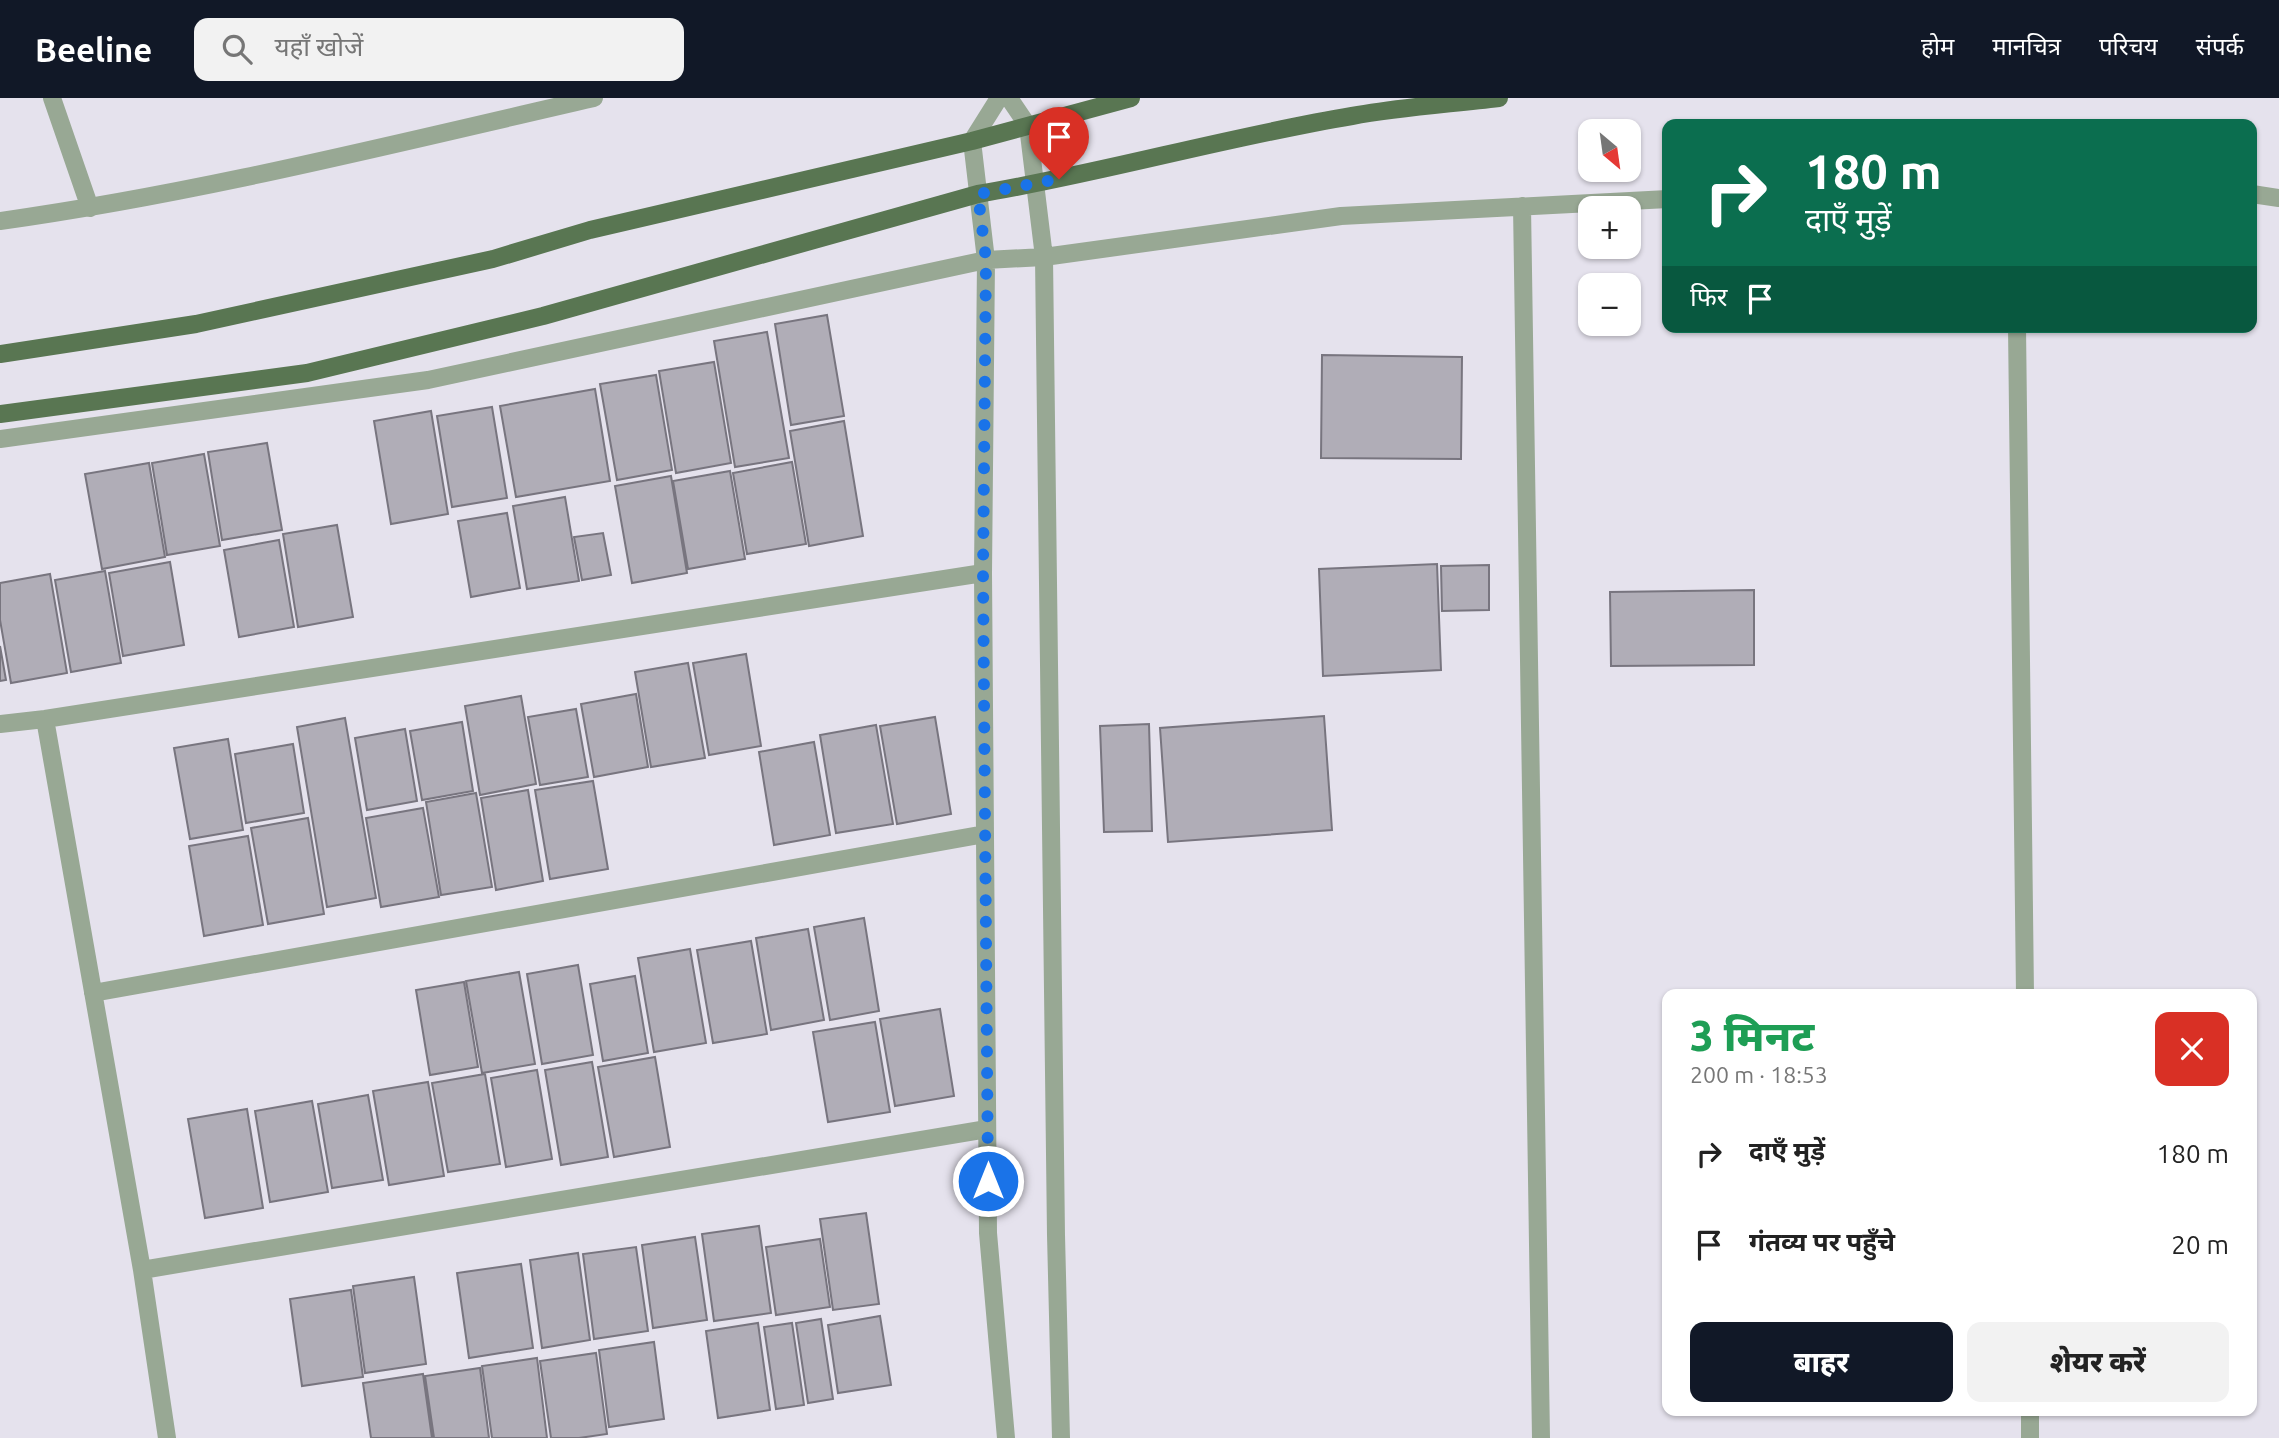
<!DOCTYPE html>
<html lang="hi">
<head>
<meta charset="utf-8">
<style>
  body { margin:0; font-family:Ubuntu,"Noto Sans Devanagari",sans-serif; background:#f2f2f2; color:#222; height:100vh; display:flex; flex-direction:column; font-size:26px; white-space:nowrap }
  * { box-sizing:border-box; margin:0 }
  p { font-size:23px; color:#767676 }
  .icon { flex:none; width:38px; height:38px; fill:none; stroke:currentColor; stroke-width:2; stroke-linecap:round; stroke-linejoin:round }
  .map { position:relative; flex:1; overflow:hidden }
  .details { position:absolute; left:1662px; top:891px; width:595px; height:427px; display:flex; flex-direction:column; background:#fff; border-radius:14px; box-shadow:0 2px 5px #0004 }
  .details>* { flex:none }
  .guide { position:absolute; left:1662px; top:21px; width:595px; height:214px; border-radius:14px; box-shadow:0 2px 5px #0004; background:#0b6e4f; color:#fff; overflow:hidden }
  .needle { width:46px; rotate:151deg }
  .fabs { position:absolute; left:1578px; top:21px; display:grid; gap:14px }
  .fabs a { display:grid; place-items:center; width:63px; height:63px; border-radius:14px; background:#fff; box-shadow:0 2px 5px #0004; font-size:35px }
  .pin { position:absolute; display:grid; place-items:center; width:60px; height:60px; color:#fff; margin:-72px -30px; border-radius:50% 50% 50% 0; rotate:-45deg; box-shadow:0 0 7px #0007 }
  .pin .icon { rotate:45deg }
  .me { position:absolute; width:77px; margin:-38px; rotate:0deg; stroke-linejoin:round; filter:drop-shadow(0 0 5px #0008) }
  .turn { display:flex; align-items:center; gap:24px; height:147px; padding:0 28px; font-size:32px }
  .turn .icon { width:91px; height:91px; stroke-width:2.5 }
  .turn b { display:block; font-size:49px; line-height:60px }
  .then { display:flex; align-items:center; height:66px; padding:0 28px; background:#0003; gap:14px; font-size:26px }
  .round { display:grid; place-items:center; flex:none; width:74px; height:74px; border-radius:14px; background:#f2f2f2 }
  .overview { display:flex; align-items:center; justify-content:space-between; height:119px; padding:0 28px }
  h1 { font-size:42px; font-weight:800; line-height:52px; color:#1e9e55 }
  .primary-button { display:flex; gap:14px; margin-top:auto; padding:14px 28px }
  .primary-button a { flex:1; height:80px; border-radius:14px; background:#111827; color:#fff; font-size:28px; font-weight:800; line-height:80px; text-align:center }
  .primary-button a+a { background:#f2f2f2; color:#222 }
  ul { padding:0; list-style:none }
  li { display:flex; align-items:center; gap:21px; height:91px; padding:0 28px }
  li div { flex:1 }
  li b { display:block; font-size:26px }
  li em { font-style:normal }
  header { display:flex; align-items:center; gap:42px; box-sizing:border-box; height:98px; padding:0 35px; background:#111827; color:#fff }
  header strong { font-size:33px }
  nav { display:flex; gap:38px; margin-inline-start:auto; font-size:24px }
  .search { width:490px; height:63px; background:#f2f2f2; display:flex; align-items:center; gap:18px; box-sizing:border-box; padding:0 24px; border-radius:14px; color:#767676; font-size:26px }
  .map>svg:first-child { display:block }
  .building { fill:#b0adb7; stroke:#78757f; stroke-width:2 }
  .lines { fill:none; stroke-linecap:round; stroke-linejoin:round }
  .minor { stroke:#98a894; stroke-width:18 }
  .major { stroke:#597652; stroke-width:18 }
  .route { stroke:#1a73e8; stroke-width:12; stroke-dasharray:0 21.6 }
</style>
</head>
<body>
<header>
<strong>Beeline</strong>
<div class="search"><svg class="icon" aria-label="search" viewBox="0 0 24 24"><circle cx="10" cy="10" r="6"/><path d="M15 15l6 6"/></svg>यहाँ खोजें</div>
<nav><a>होम</a><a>मानचित्र</a><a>परिचय</a><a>संपर्क</a></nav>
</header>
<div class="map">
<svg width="2279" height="1340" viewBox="0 0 2279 1340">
  <rect width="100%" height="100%" fill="#e5e2ed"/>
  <path class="building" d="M 827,217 L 844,318 L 791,327 L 775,226 Z
    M 767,234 L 789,360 L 735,369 L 714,243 Z
    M 1322,257 L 1462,259 L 1461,361 L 1321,360 Z
    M 714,264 L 731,365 L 676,375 L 659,273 Z
    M 656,277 L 672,372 L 617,382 L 600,286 Z
    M 595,291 L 610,383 L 516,399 L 500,308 Z
    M 492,309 L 507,400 L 452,409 L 437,318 Z
    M 431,313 L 448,416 L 391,426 L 374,323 Z
    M 844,323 L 863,438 L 809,448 L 790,333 Z
    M 267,345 L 282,432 L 222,442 L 208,354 Z
    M 204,356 L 220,448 L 167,457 L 152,365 Z
    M 792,364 L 806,446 L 747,456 L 733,375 Z
    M 149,365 L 165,459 L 102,471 L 85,376 Z
    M 730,373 L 745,461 L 688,471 L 673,383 Z
    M 671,378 L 687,475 L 632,485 L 615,388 Z
    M 565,399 L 579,483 L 527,491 L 513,408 Z
    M 507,415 L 520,490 L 471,499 L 458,423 Z
    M 337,427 L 353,519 L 298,529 L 283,436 Z
    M 603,435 L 611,477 L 582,482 L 574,439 Z
    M 279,442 L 294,529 L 239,539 L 224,452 Z
    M 170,464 L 184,547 L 123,558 L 109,475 Z
    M 1437,466 L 1441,572 L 1323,578 L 1319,471 Z
    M 1489,467 L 1489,512 L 1442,513 L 1441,468 Z
    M 105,473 L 121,565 L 71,574 L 55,482 Z
    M 50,476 L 67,575 L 11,585 L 0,522 L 0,485 Z
    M 1754,492 L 1754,567 L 1611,568 L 1610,494 Z
    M 0,548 L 6,582 L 0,583 Z
    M 746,556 L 761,648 L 709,657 L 693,565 Z
    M 688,565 L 705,660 L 651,669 L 635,574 Z
    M 636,596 L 648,669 L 594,679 L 581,606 Z
    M 521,598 L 536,686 L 480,697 L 465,608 Z
    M 576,611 L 588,679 L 540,687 L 528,619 Z
    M 1324,618 L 1332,732 L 1168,744 L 1160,630 Z
    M 935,619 L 951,716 L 897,726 L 880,628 Z
    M 345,620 L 376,800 L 327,809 L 297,629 Z
    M 462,624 L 473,693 L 422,702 L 410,633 Z
    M 1149,626 L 1152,733 L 1104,734 L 1100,628 Z
    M 876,627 L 893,726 L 836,735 L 820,637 Z
    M 405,631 L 417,703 L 367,712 L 355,640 Z
    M 228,641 L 243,732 L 190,741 L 174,650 Z
    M 814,644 L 830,737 L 774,747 L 759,654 Z
    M 293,646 L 304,715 L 246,725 L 235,656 Z
    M 593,683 L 608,771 L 550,781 L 535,692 Z
    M 528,692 L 543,783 L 496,792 L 481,700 Z
    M 476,695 L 492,789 L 441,797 L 426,704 Z
    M 423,710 L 439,799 L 381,809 L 366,720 Z
    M 308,720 L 324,816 L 268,826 L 251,730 Z
    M 248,738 L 263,827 L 204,838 L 189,748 Z
    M 864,820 L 879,913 L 830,922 L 814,829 Z
    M 808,831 L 824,922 L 771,932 L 756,840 Z
    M 751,843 L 767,936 L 713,945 L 697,852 Z
    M 690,851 L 706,945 L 654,954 L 638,860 Z
    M 578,867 L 593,957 L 542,966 L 527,876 Z
    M 519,874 L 535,966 L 482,975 L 466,883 Z
    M 635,878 L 648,955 L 603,963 L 590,886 Z
    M 464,884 L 478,969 L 430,977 L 416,892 Z
    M 940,911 L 954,998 L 895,1008 L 880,921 Z
    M 875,924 L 890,1014 L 828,1024 L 813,934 Z
    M 655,959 L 670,1049 L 614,1059 L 598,969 Z
    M 592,964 L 608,1059 L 561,1067 L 545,972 Z
    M 537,972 L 552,1061 L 506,1069 L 491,980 Z
    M 485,976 L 500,1066 L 448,1074 L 432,985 Z
    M 428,984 L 444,1078 L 389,1087 L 373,993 Z
    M 368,997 L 383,1082 L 332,1090 L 318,1006 Z
    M 312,1003 L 328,1094 L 270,1104 L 255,1013 Z
    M 247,1011 L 263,1110 L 205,1120 L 188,1021 Z
    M 866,1115 L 879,1206 L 833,1212 L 820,1121 Z
    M 759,1128 L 771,1215 L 714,1223 L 702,1136 Z
    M 695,1139 L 707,1222 L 653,1230 L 642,1147 Z
    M 820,1141 L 830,1209 L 776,1217 L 766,1149 Z
    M 636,1149 L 648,1233 L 594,1241 L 583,1156 Z
    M 578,1155 L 590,1242 L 542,1250 L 530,1162 Z
    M 521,1166 L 533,1250 L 469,1260 L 457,1175 Z
    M 414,1179 L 426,1266 L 365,1275 L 353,1188 Z
    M 351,1192 L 363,1279 L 302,1288 L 290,1201 Z
    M 880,1218 L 891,1287 L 838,1295 L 828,1227 Z
    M 821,1221 L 833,1301 L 808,1305 L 796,1225 Z
    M 758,1225 L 770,1312 L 718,1320 L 706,1233 Z
    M 792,1225 L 804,1307 L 776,1311 L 764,1229 Z
    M 654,1244 L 664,1321 L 609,1329 L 599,1252 Z
    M 596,1255 L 607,1336 L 579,1340 L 551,1340 L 540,1263 Z
    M 537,1260 L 547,1340 L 492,1340 L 482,1268 Z
    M 480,1270 L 489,1340 L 434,1340 L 425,1278 Z
    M 423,1276 L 432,1340 L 371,1340 L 363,1285 Z"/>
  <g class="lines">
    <path class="minor" d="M 52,0 L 90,110
      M 999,0 L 972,43 L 986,162 L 983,475 L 988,1135 L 1006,1340
      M 1009,0 L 1028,28 L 1044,159 L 1056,1137 L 1061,1340
      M 2252,96 L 2279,100
      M 1522,108 L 1541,1340
      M 0,123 C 200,95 397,45 594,0
      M 2017,229 L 2025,896
      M 0,341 L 428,282 L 986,162 L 1044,159 L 1341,118 L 1668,101
      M 45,621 L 142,1172 L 167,1340
      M 0,626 L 45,621 L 983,475
      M 93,895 L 985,736
      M 142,1172 L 987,1031
      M 2030,1312 L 2030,1340"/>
    <path class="major" d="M 0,256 L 196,226 L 493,161 L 590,132 L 972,43 L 1131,0
      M 0,316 L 307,275 L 543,218 L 978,96 C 1103,75 1226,39 1352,18 C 1400,9 1450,6 1499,0"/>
  </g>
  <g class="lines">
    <path class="route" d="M 988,1083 L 983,475 L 986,162 L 978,96 L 1059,81"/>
  </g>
</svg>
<div class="fabs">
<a><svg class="needle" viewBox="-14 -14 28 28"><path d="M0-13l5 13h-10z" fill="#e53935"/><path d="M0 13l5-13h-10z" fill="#767676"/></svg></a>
<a>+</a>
<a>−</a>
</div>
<div class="pin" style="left:1059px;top:81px;background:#d93025"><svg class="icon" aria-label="arrive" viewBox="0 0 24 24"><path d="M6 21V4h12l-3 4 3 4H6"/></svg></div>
<svg class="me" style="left:988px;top:1083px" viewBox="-20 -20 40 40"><circle r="17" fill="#1a73e8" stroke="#fff" stroke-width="3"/><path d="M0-11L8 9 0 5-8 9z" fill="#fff"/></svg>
<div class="guide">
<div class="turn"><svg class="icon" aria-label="right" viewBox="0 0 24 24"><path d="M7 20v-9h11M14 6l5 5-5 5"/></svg><div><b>180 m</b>दाएँ मुड़ें</div></div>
<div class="then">फिर<svg class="icon" aria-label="arrive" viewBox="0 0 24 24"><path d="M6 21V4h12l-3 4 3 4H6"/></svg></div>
</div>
<section class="details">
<div class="overview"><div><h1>3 मिनट</h1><p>200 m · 18:53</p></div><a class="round" style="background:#d93025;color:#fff"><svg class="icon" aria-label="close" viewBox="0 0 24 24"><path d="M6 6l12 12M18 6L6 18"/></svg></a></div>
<ul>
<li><svg class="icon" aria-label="right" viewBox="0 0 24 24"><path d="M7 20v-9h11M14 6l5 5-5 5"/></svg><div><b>दाएँ मुड़ें</b></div><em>180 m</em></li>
<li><svg class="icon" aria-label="arrive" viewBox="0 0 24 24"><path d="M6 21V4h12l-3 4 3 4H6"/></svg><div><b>गंतव्य पर पहुँचे</b></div><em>20 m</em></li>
</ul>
<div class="primary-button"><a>बाहर</a><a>शेयर करें</a></div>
</section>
</div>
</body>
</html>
